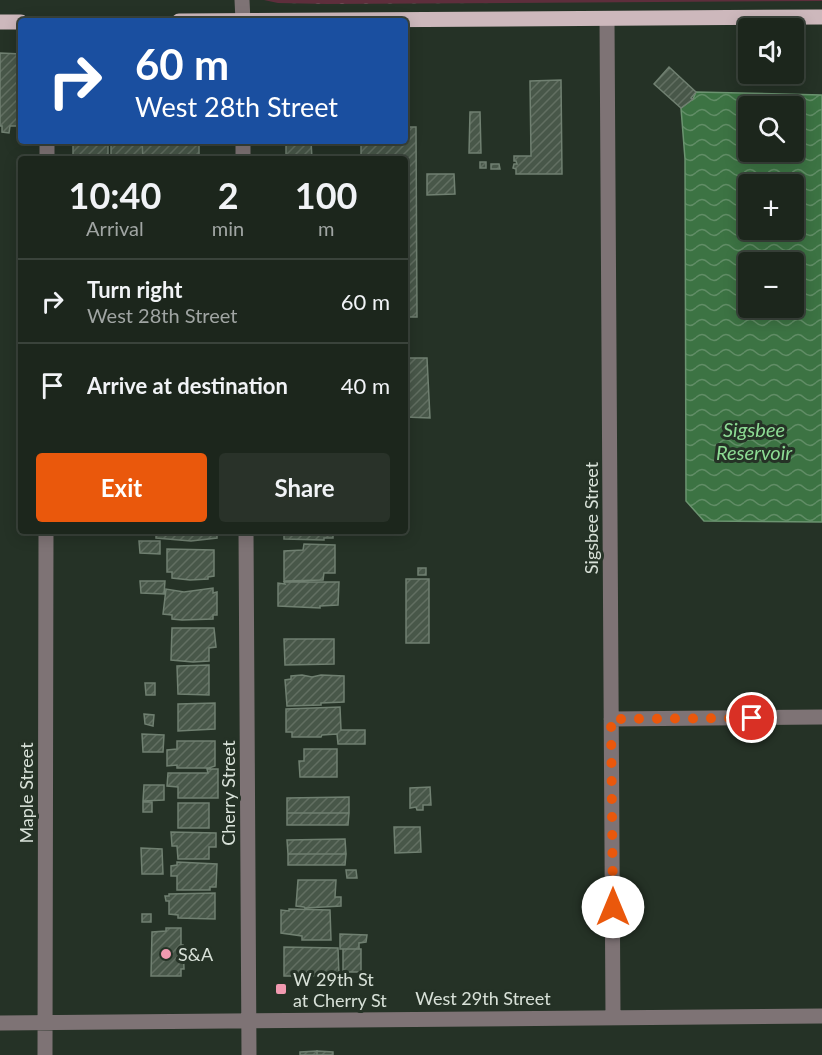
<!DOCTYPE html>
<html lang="en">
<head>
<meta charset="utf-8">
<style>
  body { margin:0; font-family:Lato,sans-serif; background:#293229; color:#f1f3f6; height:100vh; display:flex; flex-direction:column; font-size:22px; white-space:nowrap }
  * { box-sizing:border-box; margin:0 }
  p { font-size:20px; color:#a0a5a3 }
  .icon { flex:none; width:33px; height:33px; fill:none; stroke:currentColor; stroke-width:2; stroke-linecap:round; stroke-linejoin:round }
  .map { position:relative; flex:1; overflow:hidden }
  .sheet { position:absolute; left:18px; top:156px; width:390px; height:378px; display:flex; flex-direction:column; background:#1c261c; border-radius:6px; box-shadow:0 3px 15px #0003,0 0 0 2px #3a433b }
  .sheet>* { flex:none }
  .top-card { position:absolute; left:18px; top:18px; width:390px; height:126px; border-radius:6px; box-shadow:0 3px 15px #0003,0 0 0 2px #3a433b; background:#1a4fa0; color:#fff; overflow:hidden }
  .fabs { position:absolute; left:738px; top:18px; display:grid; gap:12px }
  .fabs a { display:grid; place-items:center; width:66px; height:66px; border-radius:6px; background:#1c261c; box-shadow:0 3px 15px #0003,0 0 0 2px #3a433b; font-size:30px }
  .pin { position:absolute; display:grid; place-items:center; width:51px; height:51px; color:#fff; margin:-26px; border:3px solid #fff; border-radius:50%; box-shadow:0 2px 6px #0007 }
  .me { position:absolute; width:66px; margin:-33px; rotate:0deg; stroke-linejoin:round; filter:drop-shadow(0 0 4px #0008) }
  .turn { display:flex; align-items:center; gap:21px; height:126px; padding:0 18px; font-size:27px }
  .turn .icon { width:78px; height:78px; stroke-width:2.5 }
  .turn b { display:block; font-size:42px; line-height:51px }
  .eta { display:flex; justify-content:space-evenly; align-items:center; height:102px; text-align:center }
  .eta b { font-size:36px; font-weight:700; line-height:42px }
  .primary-button { display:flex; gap:12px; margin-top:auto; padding:12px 18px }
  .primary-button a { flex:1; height:69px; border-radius:6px; background:#ea580c; color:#fff; font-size:24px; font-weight:700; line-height:69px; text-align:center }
  .primary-button a+a { background:#293229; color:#f1f3f6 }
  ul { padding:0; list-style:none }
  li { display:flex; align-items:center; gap:18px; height:84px; padding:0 18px; border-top:2px solid #3a433b }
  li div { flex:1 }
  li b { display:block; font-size:22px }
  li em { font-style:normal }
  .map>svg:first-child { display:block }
  .cemetery { fill:url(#cemetery-stones) }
  .water { fill:url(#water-waves); stroke:#6b9470; stroke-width:1.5; fill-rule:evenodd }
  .building { fill:url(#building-hatch); stroke:#708071; stroke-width:1.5 }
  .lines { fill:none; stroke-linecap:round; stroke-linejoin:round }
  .minor { stroke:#7e7375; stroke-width:15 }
  .major { stroke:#cdb8bc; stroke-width:15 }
  .route { stroke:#ea580c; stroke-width:10; stroke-dasharray:0 18 }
  .poi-dot { fill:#f19ab0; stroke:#253226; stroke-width:2 }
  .labels { text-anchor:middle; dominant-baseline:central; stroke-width:6; stroke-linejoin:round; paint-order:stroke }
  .street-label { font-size:18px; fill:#d8e1d8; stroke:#253226 }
  .poi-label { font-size:18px; fill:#d8e1d8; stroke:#253226; text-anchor:start }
  .water-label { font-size:20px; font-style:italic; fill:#8ddc94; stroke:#253226 }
</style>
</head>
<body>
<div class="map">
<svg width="822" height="1055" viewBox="0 0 822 1055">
  <defs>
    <pattern id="cemetery-stones" width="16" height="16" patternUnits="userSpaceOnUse" patternTransform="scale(1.5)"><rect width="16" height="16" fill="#5e2e3c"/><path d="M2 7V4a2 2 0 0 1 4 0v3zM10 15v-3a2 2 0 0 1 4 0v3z" fill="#744c57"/></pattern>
    <pattern id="water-waves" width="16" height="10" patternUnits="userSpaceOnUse" patternTransform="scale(1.5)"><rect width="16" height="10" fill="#3c7343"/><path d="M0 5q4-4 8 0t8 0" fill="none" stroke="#618d66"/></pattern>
    <pattern id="building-hatch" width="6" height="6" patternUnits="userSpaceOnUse" patternTransform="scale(1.5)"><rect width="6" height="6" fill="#485749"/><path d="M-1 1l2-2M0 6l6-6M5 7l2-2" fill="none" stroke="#626f62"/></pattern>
  </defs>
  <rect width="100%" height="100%" fill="#253226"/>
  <path class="cemetery" d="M 264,0 L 822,0 L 822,1 L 327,4 L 278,3 Z"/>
  <path class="water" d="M 696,92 L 822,95 L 822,522 L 704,521 L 686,501 L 685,159 L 681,108 L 693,99 ZM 748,106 L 794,106 L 794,152 L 748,152 ZM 748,184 L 794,184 L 794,230 L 748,230 ZM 748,262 L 794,262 L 794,308 L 748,308 Z"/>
  <path class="building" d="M 0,53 L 21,54 L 21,126 L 10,126 L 9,133 L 2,132 L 2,126 L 0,126 Z
    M 669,67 L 696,92 L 691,98 L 693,99 L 681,108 L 654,84 Z
    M 561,80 L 562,174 L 516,174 L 516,169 L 513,168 L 514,164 L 517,164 L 516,161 L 514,161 L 514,156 L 531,156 L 530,81 Z
    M 470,112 L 480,112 L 481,153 L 469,153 Z
    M 405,127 L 416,127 L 417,317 L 405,317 L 405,159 L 361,159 L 361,141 L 405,141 Z
    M 73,141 L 108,141 L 108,159 L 73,159 Z
    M 111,141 L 142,141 L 143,159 L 111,159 Z
    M 142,141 L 199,141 L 199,159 L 143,159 Z
    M 286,141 L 311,141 L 312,159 L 286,159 Z
    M 480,162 L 486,162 L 486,168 L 480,168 Z
    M 491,164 L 499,164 L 500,169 L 491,169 Z
    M 427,174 L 454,174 L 455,194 L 427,195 Z
    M 405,358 L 427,358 L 430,418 L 405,417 Z
    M 156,531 L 217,531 L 217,538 L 191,541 L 156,538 Z
    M 284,531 L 340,531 L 340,533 L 333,533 L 333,538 L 324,538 L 324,540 L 284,539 Z
    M 139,541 L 160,541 L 160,554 L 140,553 Z
    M 304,544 L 335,545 L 335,573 L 324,573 L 323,580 L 284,581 L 284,551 L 303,550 Z
    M 167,549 L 214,550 L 214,576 L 208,577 L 208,579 L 190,580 L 172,578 L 172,572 L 167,572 Z
    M 418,568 L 426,568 L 426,575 L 418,575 Z
    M 406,579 L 429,579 L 429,643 L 406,643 Z
    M 140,581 L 165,581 L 164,594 L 141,593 Z
    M 284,582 L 339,582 L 338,605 L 320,606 L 320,608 L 278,606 L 278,583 L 285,584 Z
    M 213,588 L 213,593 L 217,592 L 217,615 L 213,615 L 213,619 L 182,620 L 172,619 L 172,615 L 163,614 L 166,589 L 184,592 Z
    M 172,628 L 214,628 L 216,647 L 209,648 L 209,661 L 193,662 L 171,660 Z
    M 284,639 L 334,639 L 334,664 L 285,665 Z
    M 209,665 L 209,695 L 178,694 L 177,666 Z
    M 302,675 L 312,677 L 321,675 L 344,676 L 344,702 L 321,703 L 321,705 L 287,706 L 285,680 L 291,679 L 291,676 Z
    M 145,683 L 155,683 L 155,695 L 146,695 Z
    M 215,703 L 215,729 L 178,731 L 178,704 Z
    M 340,707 L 341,730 L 365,730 L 365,744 L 338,744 L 337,734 L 322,735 L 321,737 L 292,737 L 292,732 L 286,732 L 286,709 Z
    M 144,714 L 154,715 L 153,726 L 145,724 Z
    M 142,734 L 164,735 L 163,752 L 143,752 Z
    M 177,741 L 215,741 L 215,766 L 209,768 L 177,768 L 177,765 L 167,766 L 167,750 L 177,749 Z
    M 304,749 L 337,749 L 337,777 L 300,777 L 299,761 L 304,761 Z
    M 207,769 L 218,769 L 218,798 L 178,798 L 178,787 L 167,786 L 168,773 L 208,773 Z
    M 144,785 L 164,785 L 164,800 L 143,801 Z
    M 430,787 L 431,805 L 423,805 L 423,810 L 417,810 L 416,807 L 410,808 L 410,788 Z
    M 349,797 L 349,813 L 287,813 L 287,798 Z
    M 143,802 L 152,802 L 152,812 L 143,812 Z
    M 178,803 L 209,803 L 209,828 L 178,828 Z
    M 287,813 L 349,813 L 348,825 L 287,825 Z
    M 394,827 L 420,827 L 421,852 L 395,853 Z
    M 171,832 L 216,833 L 216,847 L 209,847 L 209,859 L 178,859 L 177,846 L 172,846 Z
    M 345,839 L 346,854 L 288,854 L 287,840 Z
    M 141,848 L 162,849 L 163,874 L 142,874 Z
    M 288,854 L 346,854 L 345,865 L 288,865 Z
    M 177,862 L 217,864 L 216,887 L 210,887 L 210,890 L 177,890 L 177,876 L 171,876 L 171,866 L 177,865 Z
    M 346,870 L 356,870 L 357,878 L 347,878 Z
    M 298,880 L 336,880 L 335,897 L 341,897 L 341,906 L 305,908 L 304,907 L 296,906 Z
    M 215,893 L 215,919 L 178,918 L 178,915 L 169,914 L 169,901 L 166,901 L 165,896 L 169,896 L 169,894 Z
    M 289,909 L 330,910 L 331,940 L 302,940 L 302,936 L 281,933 L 281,910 L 289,911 Z
    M 142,914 L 151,914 L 151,922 L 142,922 Z
    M 166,928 L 181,928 L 181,945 L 183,945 L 184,969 L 181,969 L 181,976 L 151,976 L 152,932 L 166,931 Z
    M 340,934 L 367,935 L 366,942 L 359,943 L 359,949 L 340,949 Z
    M 284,947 L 338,948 L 339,976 L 284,976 Z
    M 343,949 L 361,949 L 361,972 L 343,972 Z
    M 317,1051 L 317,1055 L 300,1055 L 300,1052 Z
    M 317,1051 L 333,1052 L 333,1055 L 317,1055 Z"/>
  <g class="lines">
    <path class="minor" d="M 242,0 L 243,21
      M 607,19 L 613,1017
      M 243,141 L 243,159
      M 47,159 L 47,141
      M 246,531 L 249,1055
      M 611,719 L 822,717
      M 0,1023 L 822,1016
      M 45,1055 L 46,531"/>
    <path class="major" d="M 179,21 L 822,17
      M 0,22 L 21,22"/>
  </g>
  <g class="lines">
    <path class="route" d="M 613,907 L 611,719 L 752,718"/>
  </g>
  <g class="poi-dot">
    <circle cx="166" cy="954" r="6"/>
    <rect x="275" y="983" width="12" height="12" rx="3"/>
  </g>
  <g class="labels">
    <g class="street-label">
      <text transform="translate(591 518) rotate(-90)">Sigsbee Street</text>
      <text transform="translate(26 793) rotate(-90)">Maple Street</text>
      <text transform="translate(228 793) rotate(-90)">Cherry Street</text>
      <text x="483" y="998">West 29th Street</text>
    </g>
    <g class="poi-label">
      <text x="178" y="954">S&amp;A</text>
      <text x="293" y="979">W 29th St<tspan x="293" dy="21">at Cherry St</tspan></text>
    </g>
    <g class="water-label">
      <text x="754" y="429">Sigsbee<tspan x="754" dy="23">Reservoir</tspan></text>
    </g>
  </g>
</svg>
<div class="fabs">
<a><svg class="icon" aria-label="sound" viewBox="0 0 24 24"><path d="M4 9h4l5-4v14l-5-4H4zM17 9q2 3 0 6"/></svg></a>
<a><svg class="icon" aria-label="search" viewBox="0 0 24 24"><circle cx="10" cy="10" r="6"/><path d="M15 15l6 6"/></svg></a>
<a>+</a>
<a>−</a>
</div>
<div class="pin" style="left:752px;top:718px;background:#d93025"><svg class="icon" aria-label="arrive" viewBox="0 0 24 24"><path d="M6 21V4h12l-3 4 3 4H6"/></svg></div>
<svg class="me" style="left:613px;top:907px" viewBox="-20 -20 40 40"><circle r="19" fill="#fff"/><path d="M0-13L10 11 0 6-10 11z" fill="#ea580c"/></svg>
<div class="top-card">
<div class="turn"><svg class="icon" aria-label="right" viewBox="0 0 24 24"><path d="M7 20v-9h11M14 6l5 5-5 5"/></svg><div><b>60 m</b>West 28th Street</div></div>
</div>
<section class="sheet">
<div class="eta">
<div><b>10:40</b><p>Arrival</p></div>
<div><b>2</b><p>min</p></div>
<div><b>100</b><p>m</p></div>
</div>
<ul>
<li><svg class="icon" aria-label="right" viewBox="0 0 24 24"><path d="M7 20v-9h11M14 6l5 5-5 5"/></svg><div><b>Turn right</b><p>West 28th Street</p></div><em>60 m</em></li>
<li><svg class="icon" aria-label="arrive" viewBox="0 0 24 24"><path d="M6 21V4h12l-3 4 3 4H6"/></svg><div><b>Arrive at destination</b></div><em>40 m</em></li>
</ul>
<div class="primary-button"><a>Exit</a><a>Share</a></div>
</section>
</div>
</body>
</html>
